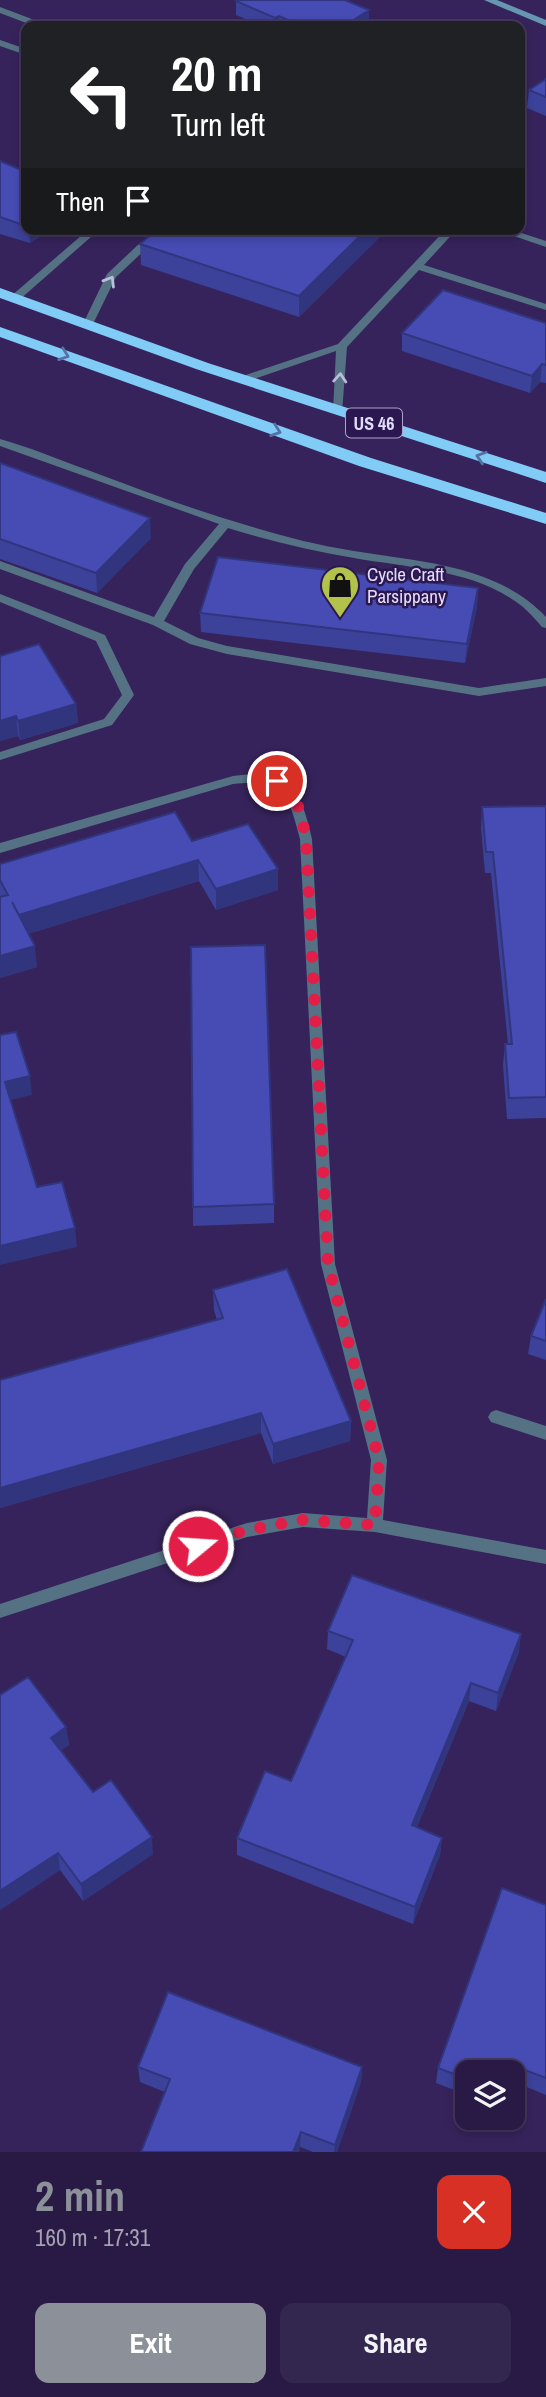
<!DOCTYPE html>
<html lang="en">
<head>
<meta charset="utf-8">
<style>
  body { margin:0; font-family:"Archivo Narrow",sans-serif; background:#34274f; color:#f1f3f6; height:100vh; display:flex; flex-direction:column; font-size:26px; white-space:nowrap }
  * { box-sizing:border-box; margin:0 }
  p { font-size:23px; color:#a5a1b2 }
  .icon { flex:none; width:38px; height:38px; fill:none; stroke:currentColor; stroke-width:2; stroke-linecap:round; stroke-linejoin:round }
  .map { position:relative; height:2152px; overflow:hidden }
  .side { display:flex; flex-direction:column; background:#281a44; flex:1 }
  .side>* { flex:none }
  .guide { position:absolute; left:21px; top:21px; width:504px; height:214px; border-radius:14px; box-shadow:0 4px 10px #0003,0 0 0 2px #44385d; background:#202124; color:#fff; overflow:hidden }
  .tools { position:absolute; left:455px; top:2060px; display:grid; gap:14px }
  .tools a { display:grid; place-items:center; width:70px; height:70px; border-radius:14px; background:#281a44; box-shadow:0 4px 10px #0003,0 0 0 2px #44385d; font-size:35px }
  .pin { position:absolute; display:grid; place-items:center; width:60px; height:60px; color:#fff; margin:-30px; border:4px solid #fff; border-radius:50%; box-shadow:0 2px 7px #0007 }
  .me { position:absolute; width:77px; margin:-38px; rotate:72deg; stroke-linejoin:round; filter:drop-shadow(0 0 5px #0008) }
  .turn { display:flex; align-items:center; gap:24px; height:147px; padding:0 35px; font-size:32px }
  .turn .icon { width:91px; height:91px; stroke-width:2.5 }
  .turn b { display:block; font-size:49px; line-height:60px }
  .then { display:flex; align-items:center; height:66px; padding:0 35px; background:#0003; gap:14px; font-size:26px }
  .round { display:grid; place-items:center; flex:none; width:74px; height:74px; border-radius:14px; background:#34274f }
  .headline { display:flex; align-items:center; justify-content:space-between; height:119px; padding:0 35px }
  h1 { font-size:42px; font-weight:700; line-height:52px; color:#8c9099 }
  .primary-button { display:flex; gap:14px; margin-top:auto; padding:14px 35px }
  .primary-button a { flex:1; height:80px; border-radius:14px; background:#8c9099; color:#fff; font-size:28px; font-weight:700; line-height:80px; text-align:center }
  .primary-button a+a { background:#34274f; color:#f1f3f6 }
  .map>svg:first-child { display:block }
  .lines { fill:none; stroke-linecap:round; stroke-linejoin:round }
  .lane { fill:#557284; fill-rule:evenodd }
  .street { fill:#557284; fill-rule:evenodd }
  .secondary { fill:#6796b2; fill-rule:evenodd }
  .highway { fill:#81cbf7; fill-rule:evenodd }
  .wall { fill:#3c419a }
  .shaded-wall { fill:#31357d }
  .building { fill:#464cb3; stroke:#31357d; stroke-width:2 }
  .oneway { stroke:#b9bdd7 }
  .oneway2 { stroke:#5672a4 }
  .route { stroke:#e11d48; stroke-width:12; stroke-dasharray:0 21.6 }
  .labels { text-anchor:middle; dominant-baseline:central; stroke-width:5; stroke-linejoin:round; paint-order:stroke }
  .shield { fill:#2c1850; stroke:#ada2c7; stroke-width:2 }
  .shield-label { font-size:18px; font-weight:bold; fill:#e4ddfa }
  .poi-label { font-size:19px; fill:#e4ddfa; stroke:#2c1850; text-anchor:start }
</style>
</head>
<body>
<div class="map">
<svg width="546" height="2152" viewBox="0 0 546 2152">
  <rect width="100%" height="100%" fill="#36235b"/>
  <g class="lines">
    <path class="lane" d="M 0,7 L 45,24 L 47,26 L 34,26 L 0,13 Z
      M 0,40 L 26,49 L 26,55 L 0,46 Z
      M 89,229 L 100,229 L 18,301 L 10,301 L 10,297 Z
      M 161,229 L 173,229 L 148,247 L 116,277 L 92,326 L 91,328 L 83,328 L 82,326 L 107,274 L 140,243 Z
      M 446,229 L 457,229 L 424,265 L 546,304 L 546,310 L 419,270 L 347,347 L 342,413 L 338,414 L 333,411 L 336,351 L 248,381 L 240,381 L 240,377 L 338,344 Z
      M 493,229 L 509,229 L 546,241 L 546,247 Z
      M 0,439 C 29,447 57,459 85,469 C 138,489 191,509 246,525 C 281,536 317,545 354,551 C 421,562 497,565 546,617 L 546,628 L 542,627 C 536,620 530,613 523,607 C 478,570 410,568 354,558 C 312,551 269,541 228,528 L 194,569 L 164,621 L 198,638 L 227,646 L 479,688 L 546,678 L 546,686 L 479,696 L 227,654 L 190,644 L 153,625 L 0,569 L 0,561 L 154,617 L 185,564 L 219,524 L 0,446 Z
      M 0,594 L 105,635 L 134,695 L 112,725 L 0,760 L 0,752 L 104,719 L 122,695 L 96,641 L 0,602 Z
      M 496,1410 L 546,1426 L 546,1440 L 491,1422 L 488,1417 L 491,1412 Z"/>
    <path class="street" d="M 251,774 C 296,777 303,800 312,839 L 335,1264 L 387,1460 L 383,1520 L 546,1550 L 546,1564 L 375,1532 L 303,1527 L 247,1537 L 0,1618 L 0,1604 L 247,1523 L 303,1513 L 367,1518 L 371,1460 L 321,1264 L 300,839 C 288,793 284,779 233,784 L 0,853 L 0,843 L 233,776 Z"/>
    <path class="secondary" d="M 484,0 L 497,0 L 546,20 L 546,26 Z"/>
    <path class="highway" d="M 0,288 L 208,363 L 546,472 L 546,483 L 196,369 L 0,298 Z
      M 0,327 L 371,458 L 546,513 L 546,524 L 359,466 L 0,337 Z"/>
  </g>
  <path class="wall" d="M 236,1 L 369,10 L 369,24 L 366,26 L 261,26 L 236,15 Z
    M 546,79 L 546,116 L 527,108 L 529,90 Z
    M 0,161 L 26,172 L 26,229 L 52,229 L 30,243 L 0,234 Z
    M 157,229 L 386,229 L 386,231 L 299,317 L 141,265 L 140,244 Z
    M 546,323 L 546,383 L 540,382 L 530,393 L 402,351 L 402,333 Z
    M 0,463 L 151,538 L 97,593 L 0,559 Z
    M 478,588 L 477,607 L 465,663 L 201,632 L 200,613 Z
    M 0,656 L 76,704 L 78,723 L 20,740 L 18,736 L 0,741 Z
    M 546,806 L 546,1118 L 507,1119 L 503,1065 L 505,1044 L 508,1044 L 491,873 L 485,873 L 481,828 L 482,807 Z
    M 192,841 L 278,869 L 278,890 L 216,910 L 199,881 L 28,934 L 37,967 L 0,978 L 0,864 Z
    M 274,1204 L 274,1223 L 193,1226 L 193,1207 Z
    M 213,1290 L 351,1421 L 350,1441 L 273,1464 L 261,1433 L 0,1508 L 0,1380 L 217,1320 L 214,1310 Z
    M 546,1299 L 546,1360 L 528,1354 L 531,1336 Z
    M 328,1631 L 519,1652 L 496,1711 L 469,1701 L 417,1827 L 442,1838 L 440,1855 L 413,1924 L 237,1855 L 237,1838 L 291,1781 L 346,1657 L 327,1649 Z
    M 0,1695 L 66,1727 L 69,1745 L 61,1750 L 93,1792 L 153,1854 L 83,1901 L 60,1870 L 0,1910 Z
    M 546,1905 L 546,2095 L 517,2083 L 513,2097 L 513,2072 L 467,2072 L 467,2095 L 436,2083 L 438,2068 Z
    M 138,2067 L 362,2067 L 361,2082 L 337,2152 L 313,2152 L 140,2082 Z"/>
  <path class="shaded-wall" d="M 369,10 L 369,24 L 366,26 L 344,26 Z
    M 279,16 L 279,26 L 275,26 L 275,18 Z
    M 29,229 L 52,229 L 30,243 Z
    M 367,229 L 386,229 L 386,231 L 299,317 L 299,296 Z
    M 542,364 L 540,382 L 530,393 L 532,376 Z
    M 150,518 L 151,538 L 97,593 L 96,573 Z
    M 478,588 L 477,607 L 465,663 L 467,644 Z
    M 76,704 L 78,723 L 20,740 L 18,721 Z
    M 16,716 L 18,736 L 0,741 L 0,721 Z
    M 198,860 L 199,881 L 21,936 L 19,915 Z
    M 278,869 L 278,890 L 216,910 L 216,889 Z
    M 35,946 L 37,967 L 0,978 L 0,956 Z
    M 30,1076 L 32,1095 L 7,1101 L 5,1082 Z
    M 75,1228 L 77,1247 L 0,1265 L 0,1246 Z
    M 261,1413 L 261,1433 L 0,1508 L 0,1488 Z
    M 351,1421 L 350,1441 L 273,1464 L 273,1444 Z
    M 521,1634 L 519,1652 L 496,1711 L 498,1693 Z
    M 471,1683 L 469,1701 L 410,1843 L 412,1825 Z
    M 66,1727 L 69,1745 L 53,1756 L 51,1738 Z
    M 152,1837 L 153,1854 L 83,1901 L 81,1884 Z
    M 442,1838 L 440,1855 L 413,1924 L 415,1907 Z
    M 58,1853 L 60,1870 L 0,1910 L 0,1891 Z
    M 362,2067 L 361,2082 L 337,2152 L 334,2152 L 335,2145 Z
    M 520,2068 L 517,2083 L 513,2097 L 513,2090 Z
    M 301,2132 L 300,2147 L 299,2152 L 293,2152 Z"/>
  <path class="building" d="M 237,0 L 345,0 L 369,10 L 344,26 L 303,26 L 279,16 L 275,18 L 236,1 Z
    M 546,79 L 546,97 L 529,90 Z
    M 0,161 L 26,172 L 26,226 L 0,217 Z
    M 157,229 L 367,229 L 299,296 L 140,244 Z
    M 443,290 L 546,323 L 546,365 L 542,364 L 532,376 L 402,333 Z
    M 0,463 L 150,518 L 96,573 L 0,539 Z
    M 218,557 L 478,588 L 467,644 L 200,613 Z
    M 39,644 L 76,704 L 18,721 L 16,716 L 0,721 L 0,656 Z
    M 546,806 L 546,1097 L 509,1098 L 505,1044 L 512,1044 L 493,852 L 486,852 L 482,807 Z
    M 175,812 L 192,841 L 248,824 L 278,869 L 216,889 L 198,860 L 19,915 L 12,902 L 35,946 L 0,956 L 0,897 L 8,895 L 0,880 L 0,864 Z
    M 265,945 L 274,1204 L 193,1207 L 191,947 Z
    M 16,1032 L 30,1076 L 5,1082 L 37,1187 L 62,1182 L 75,1228 L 0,1246 L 0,1035 Z
    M 287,1269 L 351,1421 L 273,1444 L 261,1413 L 0,1488 L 0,1380 L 223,1318 L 213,1290 Z
    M 546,1299 L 546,1341 L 531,1336 Z
    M 352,1575 L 521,1634 L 498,1693 L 471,1683 L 412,1825 L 442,1838 L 415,1907 L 237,1838 L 265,1771 L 291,1781 L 353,1640 L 328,1631 Z
    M 28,1677 L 66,1727 L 51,1738 L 93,1792 L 111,1780 L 152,1837 L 81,1884 L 58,1853 L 0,1891 L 0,1695 Z
    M 502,1888 L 546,1905 L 546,2078 L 520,2068 L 513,2090 L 513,2072 L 467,2072 L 467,2079 L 438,2068 Z
    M 168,1992 L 362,2067 L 335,2145 L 301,2132 L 293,2152 L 141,2152 L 170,2079 L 138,2067 Z"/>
  <defs><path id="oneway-chevron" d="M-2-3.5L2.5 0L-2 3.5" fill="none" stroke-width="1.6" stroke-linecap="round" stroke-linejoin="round" transform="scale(1.75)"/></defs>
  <g class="oneway">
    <use href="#oneway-chevron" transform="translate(110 281) rotate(-59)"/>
    <use href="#oneway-chevron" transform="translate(340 378) rotate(-86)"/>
  </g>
  <g class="oneway2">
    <use href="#oneway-chevron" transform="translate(64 355) rotate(20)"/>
    <use href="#oneway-chevron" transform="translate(276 431) rotate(19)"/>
    <use href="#oneway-chevron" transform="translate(481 457) rotate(-162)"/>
  </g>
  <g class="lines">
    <path class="route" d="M 198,1546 L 247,1530 L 303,1520 L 375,1525 L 379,1460 L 328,1264 L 306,839 C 301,815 299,795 277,781"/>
  </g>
  <defs>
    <symbol id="shop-pin" viewBox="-11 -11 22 30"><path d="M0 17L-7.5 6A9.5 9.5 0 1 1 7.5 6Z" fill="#b3c24b" stroke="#2c1850"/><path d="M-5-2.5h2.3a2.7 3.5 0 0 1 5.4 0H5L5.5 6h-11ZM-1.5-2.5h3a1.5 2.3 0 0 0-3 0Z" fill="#111"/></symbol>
  </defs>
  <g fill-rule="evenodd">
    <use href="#shop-pin" x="318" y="563" width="44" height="60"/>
  </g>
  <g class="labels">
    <rect class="shield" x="346" y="408.5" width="56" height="29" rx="5"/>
    <g class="shield-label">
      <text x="374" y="423">US 46</text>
    </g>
    <g class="poi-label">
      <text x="367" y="574">Cycle Craft<tspan x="367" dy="22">Parsippany</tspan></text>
    </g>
  </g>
</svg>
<div class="tools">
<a><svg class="icon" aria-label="layers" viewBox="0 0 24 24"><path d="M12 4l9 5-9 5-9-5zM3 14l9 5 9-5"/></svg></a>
</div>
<div class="pin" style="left:277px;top:781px;background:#d93025"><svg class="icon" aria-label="arrive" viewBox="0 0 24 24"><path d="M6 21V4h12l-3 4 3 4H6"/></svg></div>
<svg class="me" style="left:198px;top:1546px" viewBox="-20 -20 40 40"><circle r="17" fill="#e11d48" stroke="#fff" stroke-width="3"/><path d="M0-11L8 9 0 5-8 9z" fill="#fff"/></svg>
<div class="guide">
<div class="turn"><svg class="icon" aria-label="left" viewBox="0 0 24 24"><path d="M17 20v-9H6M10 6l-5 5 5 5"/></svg><div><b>20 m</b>Turn left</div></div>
<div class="then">Then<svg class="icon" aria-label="arrive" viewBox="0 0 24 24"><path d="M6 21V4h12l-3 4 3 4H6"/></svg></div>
</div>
</div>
<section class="side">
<div class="headline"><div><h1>2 min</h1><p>160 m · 17:31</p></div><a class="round" style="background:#d93025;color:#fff"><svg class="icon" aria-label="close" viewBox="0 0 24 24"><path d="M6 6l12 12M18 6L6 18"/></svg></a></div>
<div class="primary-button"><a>Exit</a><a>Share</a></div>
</section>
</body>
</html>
